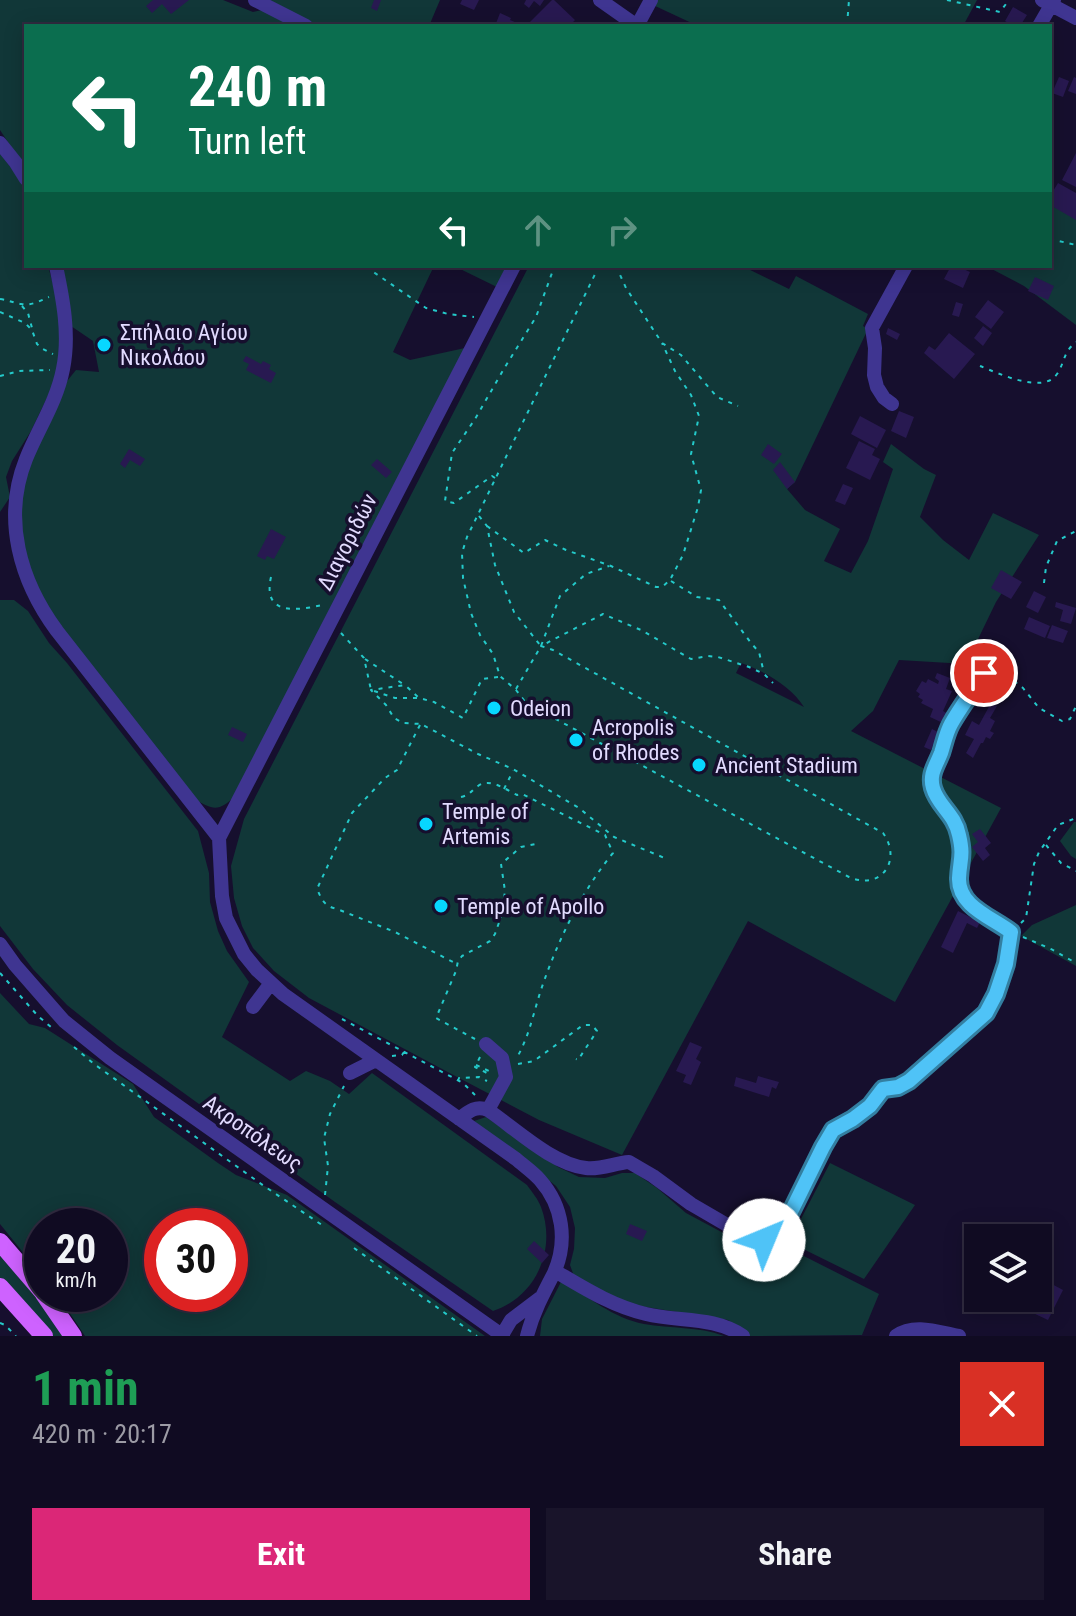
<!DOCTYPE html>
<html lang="en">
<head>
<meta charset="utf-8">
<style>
  body { margin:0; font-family:"Roboto Condensed",sans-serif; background:#19142a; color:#f1f3f6; height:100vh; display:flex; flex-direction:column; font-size:30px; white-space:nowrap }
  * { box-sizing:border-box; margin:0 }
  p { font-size:26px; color:#9c9ba5 }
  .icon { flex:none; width:44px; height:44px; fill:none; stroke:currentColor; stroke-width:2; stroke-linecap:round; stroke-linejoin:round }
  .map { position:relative; height:1336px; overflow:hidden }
  .side { display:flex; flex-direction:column; background:#100b22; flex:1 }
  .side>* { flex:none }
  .top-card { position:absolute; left:24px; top:24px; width:1028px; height:244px; border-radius:0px; box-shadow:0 4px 20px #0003,0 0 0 2px #302b40; background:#0b6e4f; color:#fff; overflow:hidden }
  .buttons { position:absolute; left:964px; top:1224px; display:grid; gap:16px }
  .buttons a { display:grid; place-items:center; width:88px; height:88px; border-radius:0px; background:#100b22; box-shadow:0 4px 20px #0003,0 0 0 2px #302b40; font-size:40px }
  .speed { position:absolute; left:24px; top:1208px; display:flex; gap:16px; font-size:40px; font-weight:700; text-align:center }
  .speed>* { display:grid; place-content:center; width:104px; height:104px; border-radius:50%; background:#100b22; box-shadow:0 4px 20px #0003,0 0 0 2px #302b40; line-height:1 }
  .speed small { font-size:20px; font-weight:400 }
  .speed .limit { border:12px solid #d22; background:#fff; color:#111 }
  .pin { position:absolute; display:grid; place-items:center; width:68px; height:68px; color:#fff; margin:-34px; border:4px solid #fff; border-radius:50%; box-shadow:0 2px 8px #0007 }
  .me { position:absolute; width:88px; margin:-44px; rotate:45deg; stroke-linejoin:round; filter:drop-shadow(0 0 6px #0008) }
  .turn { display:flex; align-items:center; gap:28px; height:168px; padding:0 32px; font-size:36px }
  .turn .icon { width:104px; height:104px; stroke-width:2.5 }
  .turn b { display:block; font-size:56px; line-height:68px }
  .lanes { display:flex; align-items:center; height:76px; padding:0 32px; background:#0003; justify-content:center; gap:40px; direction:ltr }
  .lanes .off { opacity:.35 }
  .round { display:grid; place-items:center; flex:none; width:84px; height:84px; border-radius:0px; background:#19142a }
  .summary { display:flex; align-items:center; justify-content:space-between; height:136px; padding:0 32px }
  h1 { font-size:48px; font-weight:700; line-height:60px; color:#1e9e55 }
  .button { display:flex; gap:16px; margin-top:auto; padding:16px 32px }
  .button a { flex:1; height:92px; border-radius:0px; background:#db2777; color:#fff; font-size:32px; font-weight:700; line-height:92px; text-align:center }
  .button a+a { background:#19142a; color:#f1f3f6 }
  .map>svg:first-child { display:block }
  .green { fill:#113738; fill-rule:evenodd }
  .building { fill:#281951 }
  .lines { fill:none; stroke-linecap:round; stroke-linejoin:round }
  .path { stroke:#24caca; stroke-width:2; stroke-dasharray:4 6; stroke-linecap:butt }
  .minor { stroke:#3f3591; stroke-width:14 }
  .major { stroke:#ce62ff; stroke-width:18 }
  .route-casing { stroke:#337fa1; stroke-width:20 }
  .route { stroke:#4fc3f7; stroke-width:14 }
  .poi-dot { fill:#07d7ff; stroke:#160f2e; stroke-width:3 }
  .labels { text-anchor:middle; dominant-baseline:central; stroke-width:7; stroke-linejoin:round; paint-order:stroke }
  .poi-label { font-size:22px; fill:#e2dbff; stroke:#160f2e; text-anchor:start }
  .street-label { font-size:22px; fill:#e2dbff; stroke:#160f2e }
</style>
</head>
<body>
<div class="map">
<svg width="1076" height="1336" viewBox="0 0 1076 1336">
  <rect width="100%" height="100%" fill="#160f2e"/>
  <path class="green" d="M 0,0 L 223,0 L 253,12 L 262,10 L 294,26 L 26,26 L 26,174 L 21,162 L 0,130 Z
    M 270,0 L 440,0 L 429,26 L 313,26 Z
    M 656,0 L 977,0 L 963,26 L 698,26 L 653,5 Z
    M 0,154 L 18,176 L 26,194 L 26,266 L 48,266 L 60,309 L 60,354 L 56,379 L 31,431 L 12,461 L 6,477 L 10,497 L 0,512 Z
    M 1050,201 L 1076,219 L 1076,325 L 1024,286 L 986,266 L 1050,266 Z
    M 59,266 L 434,266 L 393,352 L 410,360 L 465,348 L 235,796 C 219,812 213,810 194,799 L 42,609 L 17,534 L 21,479 L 63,386 L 76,370 L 99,372 L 93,341 L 71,326 Z
    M 454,266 L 507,266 L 497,287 Z
    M 529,266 L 742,266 L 789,289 L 796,276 L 868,314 L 863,326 L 868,329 L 795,482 L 787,489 L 805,510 L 840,529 L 824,561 L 851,573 L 868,541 L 893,469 L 883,462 L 891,444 L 924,469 L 936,475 L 920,517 L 943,540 L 969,560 L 993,513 L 1039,535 L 996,602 L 966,664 L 899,660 L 873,711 L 851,731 L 1001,808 L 895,1002 L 748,921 L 622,1155 L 539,1120 L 459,1078 L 309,998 L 274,971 L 253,948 L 242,926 L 234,898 L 231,866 L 244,819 ZM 741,663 C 764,671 791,686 804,707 L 736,673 Z
    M 0,600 L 14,600 L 28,611 L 49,643 L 67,663 L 198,831 L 209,873 L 210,902 L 218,931 L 227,951 L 249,982 L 222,1037 L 290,1081 L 306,1071 L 330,1081 L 349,1094 L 372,1073 L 527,1185 C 532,1192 538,1199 541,1207 C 557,1249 536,1297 493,1311 L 335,1202 L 117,1045 L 67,1005 L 33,969 L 0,926 Z
    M 1074,822 L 1076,822 L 1076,859 L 1071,856 L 1060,841 Z
    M 1076,905 L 1076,966 L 1021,936 L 1032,925 Z
    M 0,993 L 29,1024 L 45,1028 L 133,1084 L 154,1117 L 218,1163 L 236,1175 L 287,1195 L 485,1336 L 85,1336 L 57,1294 L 110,1294 L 110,1226 L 42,1226 L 42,1276 L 0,1224 ZM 162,1226 L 230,1226 L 230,1294 L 162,1294 Z
    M 486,1117 L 558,1167 L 579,1177 L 605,1178 L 622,1173 L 635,1173 L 657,1188 L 686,1213 L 742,1243 L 767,1252 L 788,1248 L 879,1294 L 862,1335 L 750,1336 L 728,1320 L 627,1304 L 575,1279 L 570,1265 L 574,1249 L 575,1228 L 570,1207 L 556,1186 L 474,1121 Z
    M 830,1163 L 915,1205 L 864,1279 L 789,1242 Z
    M 0,1249 L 67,1336 L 51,1336 L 0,1280 Z
    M 562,1280 C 588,1297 613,1318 644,1324 C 671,1329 698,1326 724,1336 L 540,1336 L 542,1319 Z"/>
  <path class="building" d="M 153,0 L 189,0 L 171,14 L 162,4 L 152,13 L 146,6 Z
    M 374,0 L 381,0 L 377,11 L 371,8 Z
    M 462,0 L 479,0 L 474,10 L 460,4 Z
    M 526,0 L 544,0 L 540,6 L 534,1 L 529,8 L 524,4 Z
    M 552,0 L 554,0 L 575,20 L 569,26 L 526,26 Z
    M 1013,7 L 1027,15 L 1020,26 L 1013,26 L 1005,21 Z
    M 500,13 L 511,18 L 510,20 L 524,26 L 495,26 Z
    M 1059,77 L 1069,81 L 1063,97 L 1052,93 Z
    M 1074,77 L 1076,78 L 1076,94 L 1068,91 Z
    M 1076,153 L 1076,187 L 1062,180 Z
    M 1058,183 L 1076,193 L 1076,220 L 1050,205 L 1050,196 Z
    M 951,266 L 957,266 L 970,272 L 963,288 L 944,279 Z
    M 1035,277 L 1054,286 L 1048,300 L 1028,291 Z
    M 988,300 L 1004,312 L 991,329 L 975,317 Z
    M 956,302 L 963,304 L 959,317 L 952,315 Z
    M 983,326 L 992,333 L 983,346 L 974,338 Z
    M 888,328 L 900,334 L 897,340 L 886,334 Z
    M 949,333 L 975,354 L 954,379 L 924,353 L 929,346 L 935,350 Z
    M 246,356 L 261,364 L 263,361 L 271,365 L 269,369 L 276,373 L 271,383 L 246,370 L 249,364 L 243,361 Z
    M 899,411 L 914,417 L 906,438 L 891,431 Z
    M 860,416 L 886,430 L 877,448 L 851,434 Z
    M 859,441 L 875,449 L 872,455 L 880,459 L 870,480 L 846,468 Z
    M 768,444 L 782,454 L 774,464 L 761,455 Z
    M 129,449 L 145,459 L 140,466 L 130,460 L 125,468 L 120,464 Z
    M 377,459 L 392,472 L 386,478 L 371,465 Z
    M 780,462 L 795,482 L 787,489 L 773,470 Z
    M 843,484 L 853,488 L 845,505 L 835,501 Z
    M 271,529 L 286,537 L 274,559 L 267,556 L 265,560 L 257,556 Z
    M 1001,570 L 1022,582 L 1011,599 L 991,588 Z
    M 1034,591 L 1046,597 L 1038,613 L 1026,607 Z
    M 1056,602 L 1076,608 L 1071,624 L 1060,621 L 1063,610 L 1055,607 Z
    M 1029,617 L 1050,626 L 1045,638 L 1024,629 Z
    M 1052,625 L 1068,631 L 1063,643 L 1047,638 Z
    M 977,648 L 983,651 L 980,655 L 983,657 L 981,661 L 973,657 Z
    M 937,673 L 950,678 L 946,689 L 952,691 L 943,711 L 950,715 L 945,724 L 930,717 L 933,709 L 921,703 L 923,700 L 918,697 L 920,694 L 916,691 L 922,681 L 926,683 L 928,679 L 938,684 L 939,681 L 935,678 Z
    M 991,703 L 997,706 L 990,718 L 995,721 L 990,731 L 994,733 L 990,739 L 986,737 L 983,743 L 981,743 L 973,758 L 966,753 L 974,739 L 965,735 L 972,721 L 979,725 Z
    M 232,727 L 247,734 L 243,742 L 228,735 Z
    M 932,729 L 942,734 L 937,746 L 933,745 L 931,750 L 924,747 Z
    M 980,829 L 991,843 L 985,848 L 990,855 L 983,861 L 972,847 L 978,842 L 972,834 Z
    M 958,911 L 980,922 L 977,928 L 967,923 L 953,953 L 941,947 Z
    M 690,1042 L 702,1047 L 696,1059 L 701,1062 L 691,1085 L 683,1082 L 686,1075 L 676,1071 Z
    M 758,1076 L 779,1082 L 776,1089 L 772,1087 L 769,1097 L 734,1086 L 736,1077 L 756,1083 Z
    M 630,1224 L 647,1231 L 642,1241 L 626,1234 Z
    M 534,1241 L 549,1255 L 542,1263 L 527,1249 Z
    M 1048,1282 L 1063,1290 L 1048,1320 L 1033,1313 Z
    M 973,1286 L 978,1289 L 978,1298 L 981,1298 L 974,1311 L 963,1305 Z"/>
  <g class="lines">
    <path class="path" d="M 947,0 L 1000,12 L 1009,0
      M 847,26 L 849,0
      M 1050,239 L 1076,245
      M 367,266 L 369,269 L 426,308 L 448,314 L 474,317
      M 599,266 L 467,537 L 462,553 L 463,578 L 471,613 L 480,635 L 493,654 L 500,676 L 516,690 L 526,703 L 849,877 C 880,891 903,861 883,833 L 553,650 L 541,646 L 603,614 L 641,630 L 691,659 L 708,656 L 718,657 L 749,667 L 764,674 L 773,683
      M 616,266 L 626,288 L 662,343 L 681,355 L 717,397 L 738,406
      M 0,299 C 8,300 14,303 21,304 C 31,306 40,301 49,297
      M 22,306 L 28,313 L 32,328
      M 0,312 L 25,323 L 32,330 L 37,344 L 43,349 L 53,354
      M 980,366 C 998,373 1043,395 1057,374 C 1065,362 1063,352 1076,342
      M 0,376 L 19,371 L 50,370
      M 495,478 L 492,476 L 454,503 L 445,501 L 452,453 L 475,419 L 505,367 L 536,317 L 552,273 L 557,266
      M 479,516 L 487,526 L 495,565 L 514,612 L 540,645
      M 487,526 L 524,553 L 545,540 L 566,550 L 611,566 L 656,587 L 662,587 L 670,580 L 683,555 L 698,507 L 701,490 L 691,454 L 699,416 L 691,395 L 675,371 L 662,343
      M 271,577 C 262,617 298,610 323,605
      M 671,581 L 697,597 L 719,600 L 751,643 L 759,652 L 764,673
      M 1044,583 L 1046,567 L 1057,541 L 1076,531
      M 341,633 L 364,658 L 371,690 L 395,698 L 417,698
      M 365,659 L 403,684
      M 498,677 L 482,679 L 463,718 L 434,702 L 419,698 L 405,685 L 371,690 L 386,705 L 394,718 L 403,723 L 421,724 L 478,754 L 513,769 L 579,808 L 614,837 L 667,859
      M 1014,681 L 1023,688 L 1039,708 L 1062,721 L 1070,719 L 1076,706
      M 516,689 L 541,646 L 560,596 L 586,574 L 609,566
      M 420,725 L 397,770 L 385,778 L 352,813 L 317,889 C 322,900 324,906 337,909 L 395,932 L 455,963
      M 504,789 L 513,771
      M 461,797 C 470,795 471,791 478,786 C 490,777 506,790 517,795 L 522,794 L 605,835 L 613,853 C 582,891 559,938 543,984 C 534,1009 530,1036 516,1059
      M 1046,845 L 1061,863 L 1076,871
      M 1021,923 L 1026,918 L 1034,864 L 1039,852 L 1058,825 L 1076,818
      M 1023,937 L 1051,949 L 1076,963
      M 0,973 L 38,1016 L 51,1027
      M 342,1019 L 463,1083 L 475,1095
      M 475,1039 L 436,1018 L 456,971 L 458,961 L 462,956 L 490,941 L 495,934 L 502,914 L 505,891 L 501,864 L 521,847 L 536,844
      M 74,1047 L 94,1064 L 264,1186 L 322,1225
      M 392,1056 L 402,1055 L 404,1052
      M 480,1057 L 475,1067 L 491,1075
      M 518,1064 L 534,1061 L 583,1025 L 592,1025 L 597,1031 L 578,1060 L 576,1059
      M 476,1065 L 491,1072
      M 458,1081 L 459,1078 L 479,1077 L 487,1081
      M 325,1195 L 328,1166 L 324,1138 L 330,1114 L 344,1086
      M 354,1248 L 477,1336
      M 0,1323 L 5,1325 L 16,1336"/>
    <path class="minor" d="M 255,0 L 306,26
      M 600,0 L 637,26
      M 1042,0 L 1076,18
      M 637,26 L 651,0
      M 1039,26 L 1054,0
      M 0,143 L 16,163 L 26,179
      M 56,266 C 63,299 70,335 63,369 C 57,401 38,429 26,459 C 2,519 20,581 57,631 L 219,838 L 222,896 L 226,918 L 244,954 L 257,970 L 283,994 L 516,1159 C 524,1166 533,1172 540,1180 C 563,1206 568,1241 554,1273 C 543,1294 533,1313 527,1336
      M 892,404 L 884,398 L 877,387 L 874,375 L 875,348 L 872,328 L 906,266
      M 219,838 L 514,266
      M 0,944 L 15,965 L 64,1021 L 110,1058 L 503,1336
      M 253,1007 L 271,983
      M 486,1044 L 502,1058 L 506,1077 L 488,1110
      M 350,1073 L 376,1060
      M 459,1119 C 469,1111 476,1105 488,1110 C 516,1129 552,1164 586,1168 C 600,1170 615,1163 629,1162 L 653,1176 L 691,1204 L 746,1236 L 764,1240 L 775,1236 L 784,1226 L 823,1147 L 833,1130 L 853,1119 L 870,1106 L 883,1089 L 898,1087 L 909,1081 L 986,1013 L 996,994 L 1006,964 L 1011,932 L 970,905 L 963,898 L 960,890 L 959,881 L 963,855 L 957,824 L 937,797 L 933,787 L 931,773 L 939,757 L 950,726 L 964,704 L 984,673 L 996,668 L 1003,672
      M 555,1271 C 584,1288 612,1306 646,1314 C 679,1322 714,1316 743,1336
      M 502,1335 L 511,1320 L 540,1298
      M 896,1336 C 914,1323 938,1332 959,1336"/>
    <path class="major" d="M 0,1242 L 42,1291
      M 0,1287 L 44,1336
      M 44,1294 L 73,1336"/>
  </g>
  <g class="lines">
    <defs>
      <path id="route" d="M 764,1240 L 775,1236 L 784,1226 L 823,1147 L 833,1130 L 853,1119 L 870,1106 L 883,1089 L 898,1087 L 909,1081 L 986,1013 L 996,994 L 1006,964 L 1011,932 C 991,917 958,906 959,878 C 960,859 964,856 959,835 C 955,814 938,806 933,788 C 929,774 936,766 941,753 C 944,744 946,733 951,724 C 961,706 974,690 984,673"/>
    </defs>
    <use href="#route" class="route-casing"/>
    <use href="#route" class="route"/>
  </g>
  <g class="poi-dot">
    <circle cx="104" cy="345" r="8"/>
    <circle cx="494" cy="708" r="8"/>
    <circle cx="576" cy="740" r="8"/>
    <circle cx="699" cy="765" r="8"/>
    <circle cx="426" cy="824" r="8"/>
    <circle cx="441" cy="906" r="8"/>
  </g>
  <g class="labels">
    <g class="poi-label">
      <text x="120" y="332">Σπήλαιο Αγίου<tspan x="120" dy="25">Νικολάου</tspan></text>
      <text x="510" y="708">Odeion</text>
      <text x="592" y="727">Acropolis<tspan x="592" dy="25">of Rhodes</tspan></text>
      <text x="715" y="765">Ancient Stadium</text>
      <text x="442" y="811">Temple of<tspan x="442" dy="25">Artemis</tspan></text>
      <text x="457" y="906">Temple of Apollo</text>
    </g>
    <g class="street-label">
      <text transform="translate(347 542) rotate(-63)">Διαγοριδών</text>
      <text transform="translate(253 1133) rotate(35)">Ακροπόλεως</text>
    </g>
  </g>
</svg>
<div class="buttons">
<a><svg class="icon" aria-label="layers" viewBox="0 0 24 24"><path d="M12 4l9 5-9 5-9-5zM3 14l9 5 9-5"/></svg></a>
</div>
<div class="speed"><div>20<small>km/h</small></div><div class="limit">30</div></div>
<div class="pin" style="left:984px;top:673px;background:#d93025"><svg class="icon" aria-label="arrive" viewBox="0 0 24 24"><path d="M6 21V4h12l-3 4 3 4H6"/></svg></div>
<svg class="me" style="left:764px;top:1240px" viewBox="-20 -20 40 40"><circle r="19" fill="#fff"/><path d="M0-13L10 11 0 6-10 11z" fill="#4fc3f7"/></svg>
<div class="top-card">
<div class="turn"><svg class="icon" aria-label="left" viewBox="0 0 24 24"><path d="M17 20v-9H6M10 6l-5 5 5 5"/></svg><div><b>240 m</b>Turn left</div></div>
<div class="lanes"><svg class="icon" aria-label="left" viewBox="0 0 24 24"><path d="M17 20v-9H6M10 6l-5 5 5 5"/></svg><svg class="icon off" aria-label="ahead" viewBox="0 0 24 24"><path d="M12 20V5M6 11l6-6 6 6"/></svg><svg class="icon off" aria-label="right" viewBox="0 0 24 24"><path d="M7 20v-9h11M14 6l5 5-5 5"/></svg></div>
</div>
</div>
<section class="side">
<div class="summary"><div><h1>1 min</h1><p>420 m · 20:17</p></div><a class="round" style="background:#d93025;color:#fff"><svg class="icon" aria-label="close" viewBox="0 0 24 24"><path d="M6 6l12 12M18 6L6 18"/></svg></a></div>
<div class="button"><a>Exit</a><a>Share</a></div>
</section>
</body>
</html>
